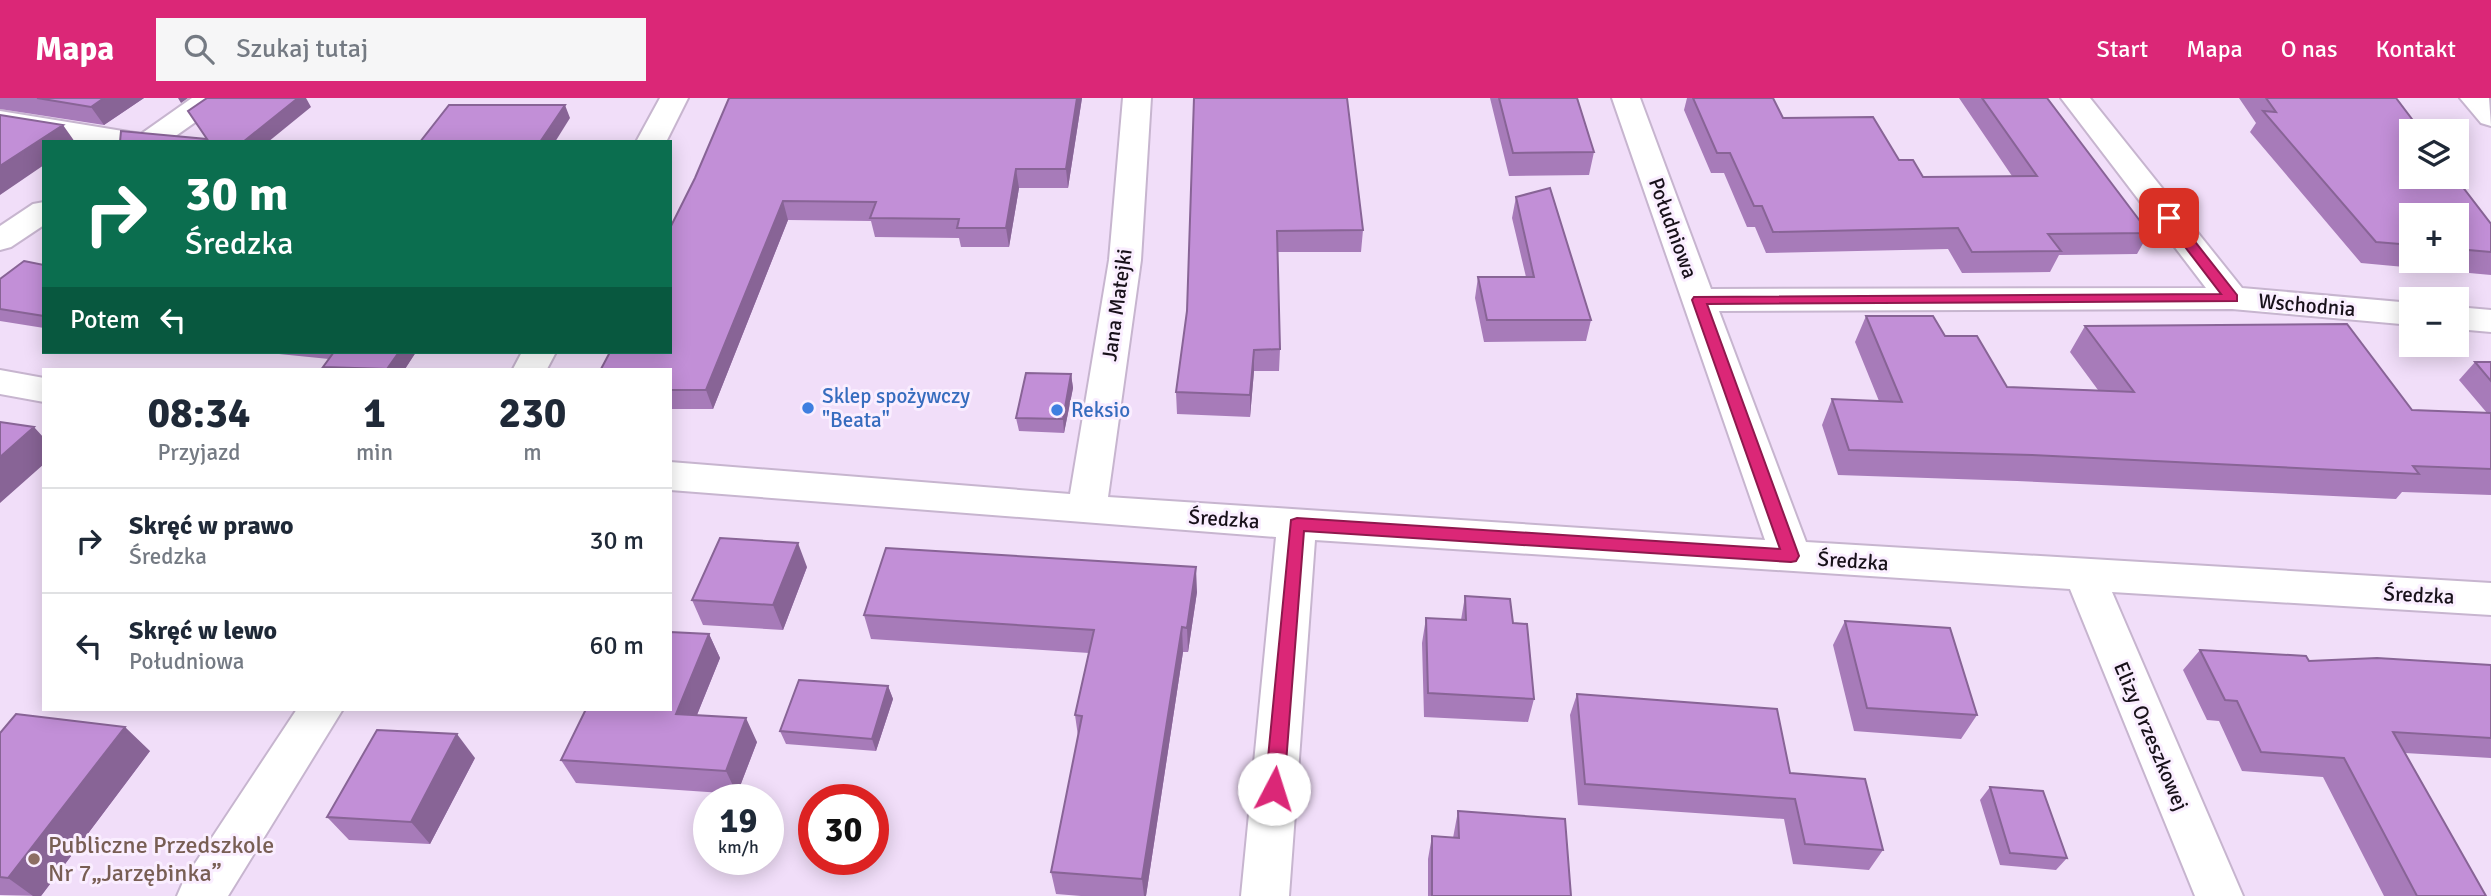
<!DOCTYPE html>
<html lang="pl">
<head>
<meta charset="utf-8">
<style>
  body { margin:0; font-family:Signika,sans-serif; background:#f6f6f7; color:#1f2937; height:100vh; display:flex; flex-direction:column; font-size:26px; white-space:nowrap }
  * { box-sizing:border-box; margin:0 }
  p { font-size:23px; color:#747a83 }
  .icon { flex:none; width:38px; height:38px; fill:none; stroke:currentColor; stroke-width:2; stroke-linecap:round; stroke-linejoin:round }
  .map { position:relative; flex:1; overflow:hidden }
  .details { position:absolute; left:42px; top:270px; width:630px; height:343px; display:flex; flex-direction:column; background:#fff; border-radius:0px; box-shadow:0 4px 18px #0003 }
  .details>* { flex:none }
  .top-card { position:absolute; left:42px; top:42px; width:630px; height:214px; border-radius:0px; box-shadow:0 4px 18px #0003; background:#0b6e4f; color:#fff; overflow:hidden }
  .fabs { position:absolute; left:2399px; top:21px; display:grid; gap:14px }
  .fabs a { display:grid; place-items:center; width:70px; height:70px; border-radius:0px; background:#fff; box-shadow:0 4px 18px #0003; font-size:35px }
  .speed { position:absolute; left:693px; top:686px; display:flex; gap:14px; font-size:35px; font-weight:700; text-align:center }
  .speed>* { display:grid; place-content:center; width:91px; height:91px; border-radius:50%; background:#fff; box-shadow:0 4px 18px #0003; line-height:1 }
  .speed small { font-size:18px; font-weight:400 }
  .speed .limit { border:10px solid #d22; background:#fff; color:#111 }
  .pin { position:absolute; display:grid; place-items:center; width:60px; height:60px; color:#fff; margin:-30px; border-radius:14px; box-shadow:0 4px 10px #0006 }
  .me { position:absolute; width:77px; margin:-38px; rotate:5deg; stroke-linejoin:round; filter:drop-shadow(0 0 5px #0008) }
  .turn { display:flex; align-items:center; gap:24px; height:147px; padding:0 28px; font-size:32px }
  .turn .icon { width:91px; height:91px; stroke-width:2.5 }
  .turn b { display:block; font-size:49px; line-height:60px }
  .then { display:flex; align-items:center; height:66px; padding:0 28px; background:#0003; gap:14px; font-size:26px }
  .eta { display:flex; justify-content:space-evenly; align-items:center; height:119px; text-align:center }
  .eta b { font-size:42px; font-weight:700; line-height:49px }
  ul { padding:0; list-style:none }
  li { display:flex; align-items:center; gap:21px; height:105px; padding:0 28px; border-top:2px solid #e0e1e3 }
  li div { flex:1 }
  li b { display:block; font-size:26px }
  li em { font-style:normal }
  header { display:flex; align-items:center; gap:42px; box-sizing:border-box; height:98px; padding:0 35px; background:#db2777; color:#fff }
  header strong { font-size:33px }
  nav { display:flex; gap:38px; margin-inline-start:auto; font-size:24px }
  .search { width:490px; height:63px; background:#f6f6f7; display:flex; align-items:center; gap:18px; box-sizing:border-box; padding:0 24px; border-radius:0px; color:#747a83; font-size:26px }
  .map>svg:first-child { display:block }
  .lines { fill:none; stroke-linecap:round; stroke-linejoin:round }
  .minor-casing { stroke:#c7b5cf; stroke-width:4 }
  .minor { fill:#fff; fill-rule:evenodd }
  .wall { fill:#a77bb9; fill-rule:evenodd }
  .shaded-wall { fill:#886496 }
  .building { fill:#c28fd7; stroke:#886496; stroke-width:2 }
  .route { fill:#db2777; stroke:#8e194d; stroke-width:2 }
  .shop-dot { fill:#3f7fe0; stroke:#faeeff; stroke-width:2.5 }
  .education-dot { fill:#8d6e63; stroke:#faeeff; stroke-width:2.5 }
  .labels { text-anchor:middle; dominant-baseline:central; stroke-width:6; stroke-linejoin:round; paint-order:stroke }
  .street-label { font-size:21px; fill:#18111a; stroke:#faeeff }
  .shop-label { font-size:21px; fill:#366cbe; stroke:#faeeff; text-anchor:start }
  .near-education-label { font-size:24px; fill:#785e54; stroke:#faeeff; text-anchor:start }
</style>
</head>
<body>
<header>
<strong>Mapa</strong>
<div class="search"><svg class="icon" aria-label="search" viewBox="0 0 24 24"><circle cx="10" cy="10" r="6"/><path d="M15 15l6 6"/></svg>Szukaj tutaj</div>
<nav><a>Start</a><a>Mapa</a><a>O nas</a><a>Kontakt</a></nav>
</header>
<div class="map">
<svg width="2491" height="798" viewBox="0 0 2491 798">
  <rect width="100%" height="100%" fill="#f1def9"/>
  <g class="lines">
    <defs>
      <path id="minor" d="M 192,0 L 225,0 L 221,6 L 167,44 L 82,44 L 0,31 L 0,13 L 141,36 Z
        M 660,0 L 688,0 L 666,44 L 636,44 Z
        M 1123,0 L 1151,0 L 1141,162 L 1108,399 L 1765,442 L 1612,0 L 1640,0 L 1711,191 L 2206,190 L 2061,0 L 2090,0 L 2242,190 L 2412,205 L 2412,227 L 2232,211 L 1719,213 L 1806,444 L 2491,485 L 2491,517 L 2112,494 L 2243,798 L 2195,798 L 2070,491 L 1315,442 L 1289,798 L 1241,798 L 1276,439 L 670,392 L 670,364 L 1070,396 L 1109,162 Z
        M 2460,0 L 2489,0 L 2491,28 L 2481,25 Z
        M 44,104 L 44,127 L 11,149 L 0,152 L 0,128 L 33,106 Z
        M 2457,209 L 2491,212 L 2491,234 L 2457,231 Z
        M 522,254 L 556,254 L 547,271 L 513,271 Z
        M 0,272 L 44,280 L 44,304 L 0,296 Z
        M 297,611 L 343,611 L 228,798 L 177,798 L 184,782 Z"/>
    </defs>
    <use href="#minor" class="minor-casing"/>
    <use href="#minor" class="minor"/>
  </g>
  <path class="wall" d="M 0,0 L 144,0 L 104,27 L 0,11 Z
    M 729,0 L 1082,0 L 1068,90 L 1019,90 L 1009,149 L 961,149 L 959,140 L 875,139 L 871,123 L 788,122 L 713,311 L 670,311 L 670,271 L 695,80 Z
    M 1194,0 L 1363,132 L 1361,154 L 1277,154 L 1280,251 L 1279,273 L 1254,273 L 1250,319 L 1177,316 L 1176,294 L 1187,213 Z
    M 1490,0 L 1577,0 L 1594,54 L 1589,77 L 1509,78 Z
    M 1687,0 L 1773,0 L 1783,20 L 1899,62 L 1923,79 L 2012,78 L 1959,0 L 2047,0 L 2149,135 L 2137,156 L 2059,157 L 2050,174 L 1962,175 L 1948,151 L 1766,155 L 1755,129 L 1747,129 L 1724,75 L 1711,75 L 1684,12 Z
    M 2239,0 L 2396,0 L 2491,126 L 2491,177 L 2361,165 L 2250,34 L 2256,25 ZM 2412,117 L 2457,117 L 2457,163 L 2412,163 Z
    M 1516,99 L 1591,222 L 1586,243 L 1484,244 L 1475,200 L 1478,179 L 1526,179 L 1512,120 Z
    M 44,167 L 44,230 L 0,223 L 0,181 Z
    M 1866,218 L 1945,238 L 2007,289 L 2098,292 L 2070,254 L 2085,228 L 2412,312 L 2487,315 L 2459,282 L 2475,264 L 2491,264 L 2491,397 L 2402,394 L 2396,401 L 2017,383 L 1838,377 L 1822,327 L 1832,301 L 1879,303 L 1855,244 Z
    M 259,254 L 416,254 L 405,271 L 324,271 L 323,269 L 329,261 Z
    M 1071,276 L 1073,290 L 1064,335 L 1019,333 L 1016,320 Z
    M 807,469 L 783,532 L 703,527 L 692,502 Z
    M 1197,494 L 1188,554 L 1183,554 L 1146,798 L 1081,798 L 1056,796 L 1051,774 L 1078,638 L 1075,617 L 1089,555 L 871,541 L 864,517 Z
    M 1465,498 L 1513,525 L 1534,601 L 1528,624 L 1424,619 L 1422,545 L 1426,520 L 1461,522 Z
    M 1845,523 L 1977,617 L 1961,641 L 1854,633 L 1833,547 Z
    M 709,536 L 720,560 L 697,617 L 757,644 L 737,696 L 576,685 L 561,662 L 670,611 Z
    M 2200,552 L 2309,563 L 2491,567 L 2491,660 L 2405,655 L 2486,798 L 2384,798 L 2323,679 L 2242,673 L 2219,623 L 2207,622 L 2183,572 Z
    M 888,588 L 893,601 L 876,653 L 786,646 L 780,633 Z
    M 1577,596 L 1790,675 L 1883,752 L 1869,772 L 1793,766 L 1784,721 L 1578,707 L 1570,617 Z
    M 0,635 L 150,653 L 41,798 L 0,797 Z
    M 475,660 L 430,746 L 349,742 L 327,719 Z
    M 1990,689 L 2067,760 L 2056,772 L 2000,767 L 1980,702 Z
    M 1458,713 L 1571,798 L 1428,798 L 1428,761 L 1432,738 L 1453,740 Z"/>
  <path class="shaded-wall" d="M 104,0 L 144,0 L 104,27 L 91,9 Z
    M 178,0 L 188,0 L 181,5 Z
    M 298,0 L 306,0 L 311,9 L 268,44 L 243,44 Z
    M 1077,0 L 1082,0 L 1068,90 L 1066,71 Z
    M 565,7 L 570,20 L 555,44 L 540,44 Z
    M 63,27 L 75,44 L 44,44 L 44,67 L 0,97 L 0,68 Z
    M 1016,71 L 1019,90 L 1009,149 L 1006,130 Z
    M 783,103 L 788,122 L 713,311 L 706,292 Z
    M 1254,252 L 1254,273 L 1250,319 L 1250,297 Z
    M 399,254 L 416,254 L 405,271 L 387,271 Z
    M 1071,276 L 1073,290 L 1064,335 L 1063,321 Z
    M 34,329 L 44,340 L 44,366 L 0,405 L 0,359 Z
    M 798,445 L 807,469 L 783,532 L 773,507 Z
    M 1196,469 L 1197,494 L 1188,554 L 1187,530 Z
    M 1182,529 L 1183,554 L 1146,798 L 1144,798 L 1142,781 Z
    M 709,536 L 720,560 L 688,639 L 676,616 Z
    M 888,588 L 893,601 L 876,653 L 872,641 Z
    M 746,620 L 757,644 L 737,696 L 726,673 Z
    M 125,629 L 150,653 L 41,798 L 33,798 L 8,780 Z
    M 457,636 L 475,660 L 430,746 L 411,724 Z"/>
  <path class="building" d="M 37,0 L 104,0 L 91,9 Z
    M 207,0 L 298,0 L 243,44 L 120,44 L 121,33 L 207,41 L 188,13 Z
    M 729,0 L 1077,0 L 1066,71 L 1016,71 L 1006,130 L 957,130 L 959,121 L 870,120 L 876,104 L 783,103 L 706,292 L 670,292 L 670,271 L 601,271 L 610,254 L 670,254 L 670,130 L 695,80 Z
    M 1194,0 L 1347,0 L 1363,132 L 1277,133 L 1280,251 L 1254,252 L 1250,297 L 1176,294 L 1187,213 Z
    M 1499,0 L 1577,0 L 1594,54 L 1513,55 Z
    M 1693,0 L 1773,0 L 1783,20 L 1873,19 L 1899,62 L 1913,62 L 1923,79 L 2037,78 L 1982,0 L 2047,0 L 2149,135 L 2048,136 L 2061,153 L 1972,154 L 1958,130 L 1773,134 L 1762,108 L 1754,108 L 1730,55 L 1717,55 Z
    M 2266,0 L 2396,0 L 2421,33 L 2412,33 L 2412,79 L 2455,79 L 2491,126 L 2491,154 L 2457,151 L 2457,117 L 2412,117 L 2412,147 L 2376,144 L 2263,13 L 2276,14 Z
    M 449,7 L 565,7 L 540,44 L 420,44 Z
    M 0,17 L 63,27 L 0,68 Z
    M 1550,90 L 1591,222 L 1487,222 L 1478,179 L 1534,179 L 1516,99 Z
    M 24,163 L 44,167 L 44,218 L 0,211 L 0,181 Z
    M 1866,218 L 1933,218 L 1945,238 L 1977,238 L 2007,289 L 2134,294 L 2085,228 L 2347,226 L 2412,312 L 2491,315 L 2491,371 L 2413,368 L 2419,376 L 2032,357 L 1849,352 L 1832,301 L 1902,304 Z
    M 334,254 L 399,254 L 387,271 L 323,269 Z
    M 2475,264 L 2491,264 L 2491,283 Z
    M 1026,275 L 1071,276 L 1063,321 L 1016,320 Z
    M 0,324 L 34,329 L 0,359 Z
    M 720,440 L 798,445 L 773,507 L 692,502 Z
    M 886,450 L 1196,469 L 1187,530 L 1182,529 L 1142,781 L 1051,774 L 1082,618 L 1075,617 L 1094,532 L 864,517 Z
    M 1465,498 L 1510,501 L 1513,525 L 1527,526 L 1534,601 L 1428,595 L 1426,520 L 1466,522 Z
    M 1845,523 L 1950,530 L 1977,617 L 1867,610 Z
    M 670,534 L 709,536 L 676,616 L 746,620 L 726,673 L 561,662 L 586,611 L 670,611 Z
    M 2200,552 L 2306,558 L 2309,563 L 2377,560 L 2491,567 L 2491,640 L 2393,634 L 2486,798 L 2417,798 L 2344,660 L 2261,654 L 2237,603 L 2225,602 Z
    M 799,582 L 888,588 L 872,641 L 780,633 Z
    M 1577,596 L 1777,611 L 1790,675 L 1865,681 L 1883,752 L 1805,746 L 1795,701 L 1585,686 Z
    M 16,616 L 125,629 L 8,780 L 0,779 L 0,635 Z
    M 377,632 L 457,636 L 411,724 L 327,719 Z
    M 1990,689 L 2043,693 L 2067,760 L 2010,755 Z
    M 1458,713 L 1565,721 L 1571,798 L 1432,798 L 1432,738 L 1459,740 Z"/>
  <path class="route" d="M 2169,116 L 2174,117 L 2237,197 L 2237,203 L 1707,206 L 1799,458 L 1796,463 L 1791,464 L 1304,433 L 1284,691 L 1281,696 L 1274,699 L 1267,696 L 1265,691 L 1291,422 L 1297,420 L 1780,451 L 1692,202 L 1694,199 L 2221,196 L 2163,120 Z"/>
  <g class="shop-dot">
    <circle cx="808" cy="310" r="7"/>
    <circle cx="1057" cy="312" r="7"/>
  </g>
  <circle class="education-dot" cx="34" cy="761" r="7"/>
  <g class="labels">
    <g class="street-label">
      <text transform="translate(1673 130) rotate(70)">Południowa</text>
      <text transform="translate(1117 207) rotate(-82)">Jana Matejki</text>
      <text transform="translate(2307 207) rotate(5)">Wschodnia</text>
      <text transform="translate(1224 421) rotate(4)">Średzka</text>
      <text transform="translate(1853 463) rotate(4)">Średzka</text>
      <text transform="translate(2419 497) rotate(3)">Średzka</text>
      <text transform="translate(2151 638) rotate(67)">Elizy Orzeszkowej</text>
    </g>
    <g class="shop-label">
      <text x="822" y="298">Sklep spożywczy<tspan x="822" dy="24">"Beata"</tspan></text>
      <text x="1071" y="312">Reksio</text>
    </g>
    <g class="near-education-label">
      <text x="48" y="747">Publiczne Przedszkole<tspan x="48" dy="28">Nr 7„Jarzębinka”</tspan></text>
    </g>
  </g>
</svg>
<div class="fabs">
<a><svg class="icon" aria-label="layers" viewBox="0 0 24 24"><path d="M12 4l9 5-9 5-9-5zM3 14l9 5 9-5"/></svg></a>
<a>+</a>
<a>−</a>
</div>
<div class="speed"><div>19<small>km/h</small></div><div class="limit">30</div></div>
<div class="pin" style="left:2169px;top:120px;background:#d93025"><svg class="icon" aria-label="arrive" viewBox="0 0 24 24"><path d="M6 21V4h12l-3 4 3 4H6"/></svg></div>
<svg class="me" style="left:1274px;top:691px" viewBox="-20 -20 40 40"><circle r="19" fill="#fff"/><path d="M0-13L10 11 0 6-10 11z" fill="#db2777"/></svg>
<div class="top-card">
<div class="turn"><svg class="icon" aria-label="right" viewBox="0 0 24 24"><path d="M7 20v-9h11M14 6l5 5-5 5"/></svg><div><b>30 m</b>Średzka</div></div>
<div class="then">Potem<svg class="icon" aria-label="left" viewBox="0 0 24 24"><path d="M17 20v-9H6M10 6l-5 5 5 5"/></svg></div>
</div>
<section class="details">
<div class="eta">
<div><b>08:34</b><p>Przyjazd</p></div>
<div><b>1</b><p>min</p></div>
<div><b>230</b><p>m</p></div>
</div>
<ul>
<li><svg class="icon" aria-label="right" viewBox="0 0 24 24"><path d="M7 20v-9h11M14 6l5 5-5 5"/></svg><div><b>Skręć w prawo</b><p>Średzka</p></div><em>30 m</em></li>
<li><svg class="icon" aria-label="left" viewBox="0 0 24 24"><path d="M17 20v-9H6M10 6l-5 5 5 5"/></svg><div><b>Skręć w lewo</b><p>Południowa</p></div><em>60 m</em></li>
</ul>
</section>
</div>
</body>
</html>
